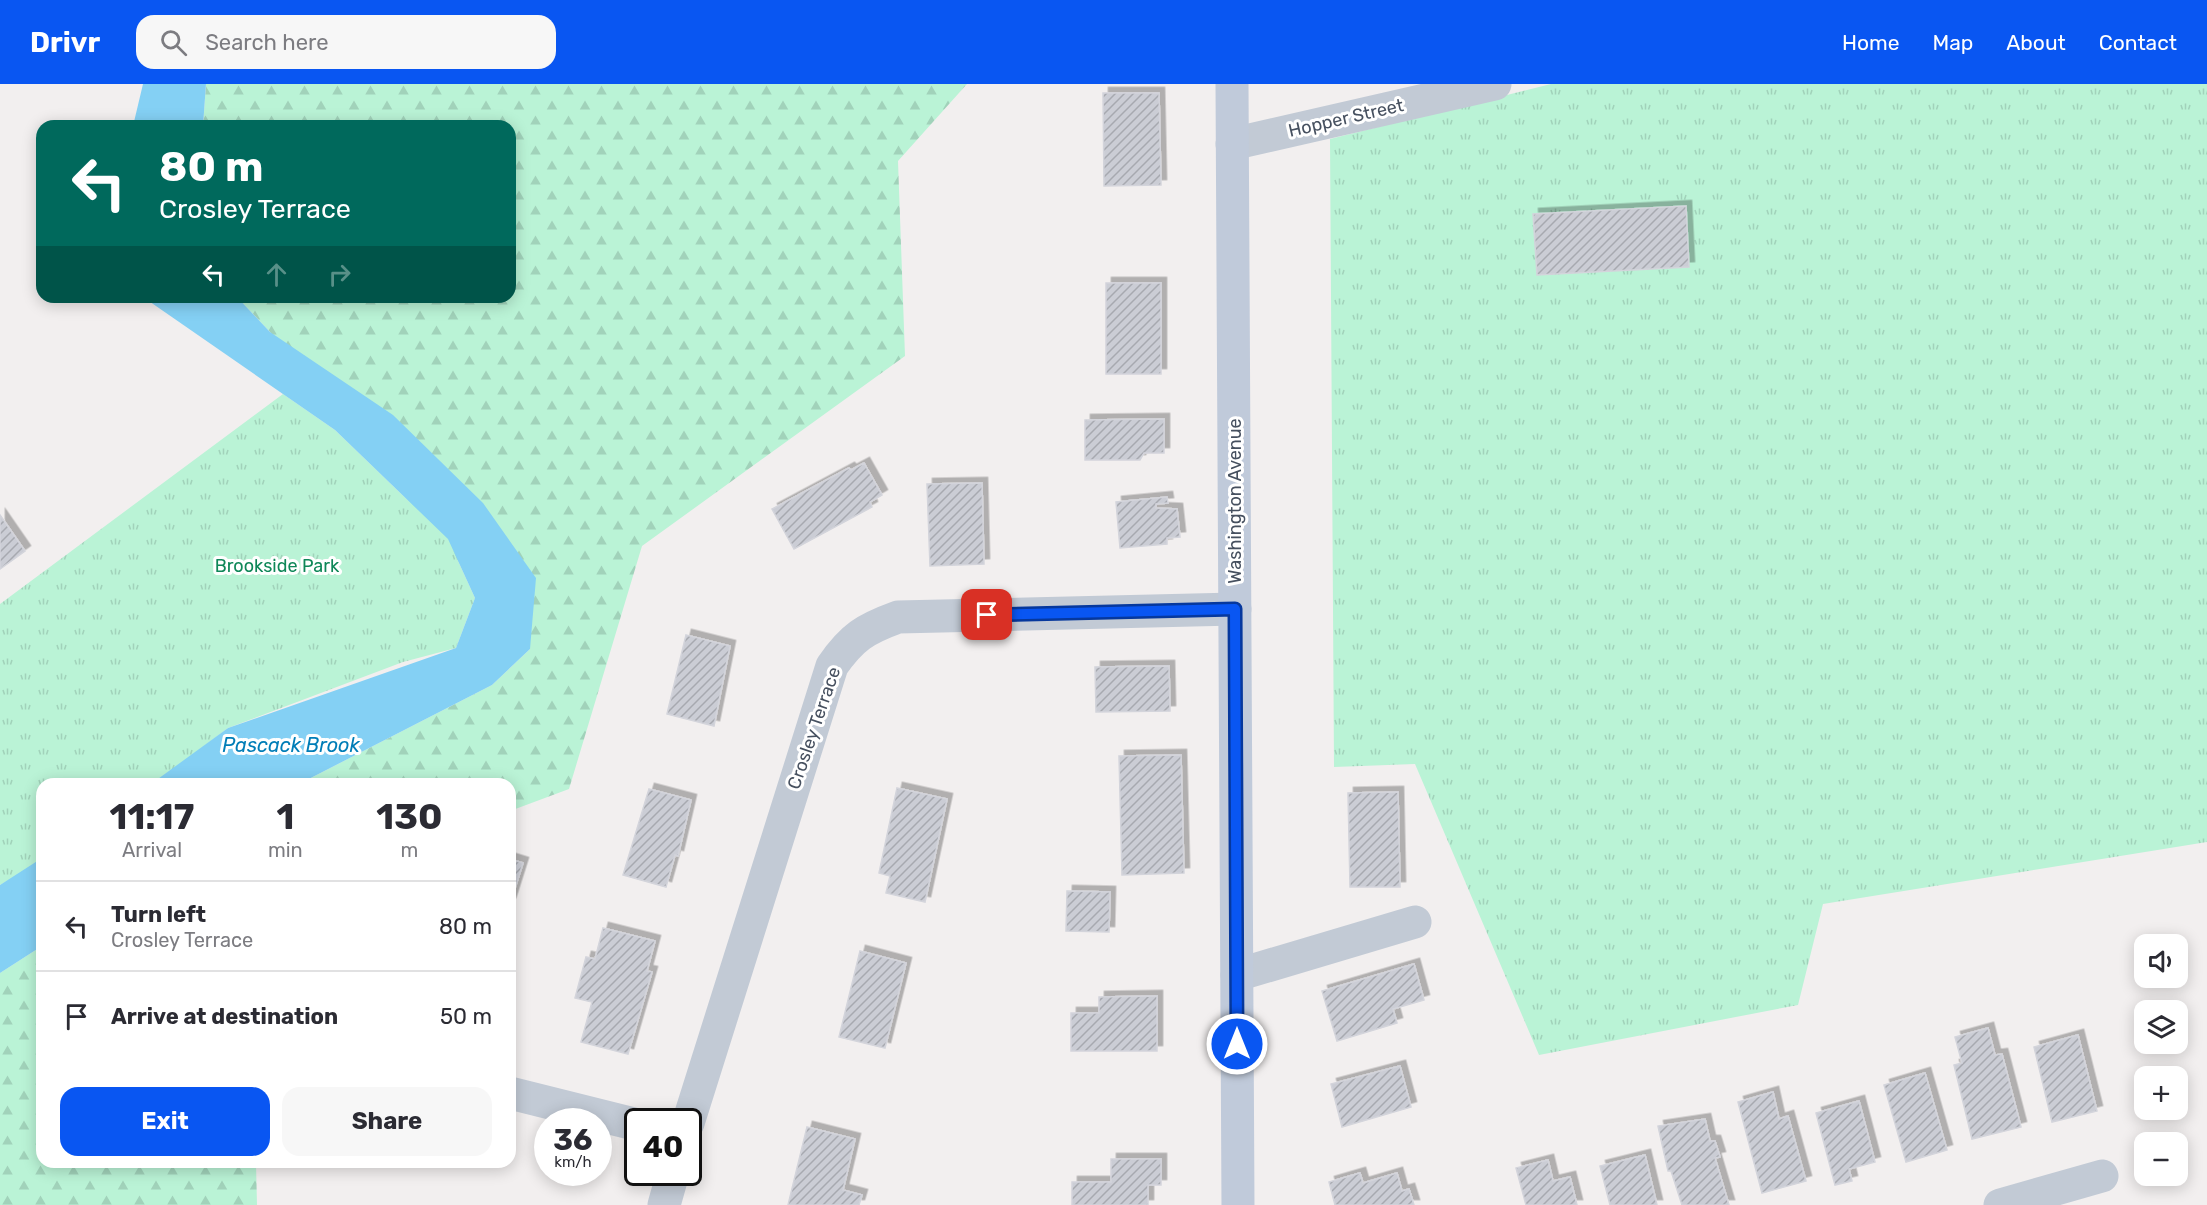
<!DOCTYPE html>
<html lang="en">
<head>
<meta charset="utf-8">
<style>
  body { margin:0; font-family:Rubik,sans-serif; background:#f7f7f7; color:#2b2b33; height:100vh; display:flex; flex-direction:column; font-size:22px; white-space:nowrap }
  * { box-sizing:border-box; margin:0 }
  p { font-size:20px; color:#7c7c81 }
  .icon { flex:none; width:33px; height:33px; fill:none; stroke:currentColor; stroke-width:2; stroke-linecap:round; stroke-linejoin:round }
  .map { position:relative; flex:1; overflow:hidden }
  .drawer { position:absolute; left:36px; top:694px; width:480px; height:390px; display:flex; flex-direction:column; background:#fff; border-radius:18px; box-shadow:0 3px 15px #0003 }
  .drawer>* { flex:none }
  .hud { position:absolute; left:36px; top:36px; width:480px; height:183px; border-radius:18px; box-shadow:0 3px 15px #0003; background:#00695c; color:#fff; overflow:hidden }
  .tools { position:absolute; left:2134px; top:850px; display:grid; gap:12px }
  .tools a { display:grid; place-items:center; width:54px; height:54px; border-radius:12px; background:#fff; box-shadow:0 3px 15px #0003; font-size:30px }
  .speed { position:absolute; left:534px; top:1024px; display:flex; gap:12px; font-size:30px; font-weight:700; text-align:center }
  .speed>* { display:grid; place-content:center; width:78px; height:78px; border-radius:50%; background:#fff; box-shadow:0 3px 15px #0003; line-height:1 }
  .speed small { font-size:15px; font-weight:400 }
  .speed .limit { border:3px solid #111; border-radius:9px; background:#fff; color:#111 }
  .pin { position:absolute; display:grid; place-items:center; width:51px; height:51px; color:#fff; margin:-26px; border-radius:12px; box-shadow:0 3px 9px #0006 }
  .me { position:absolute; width:66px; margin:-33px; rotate:0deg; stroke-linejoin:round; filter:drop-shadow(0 0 4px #0008) }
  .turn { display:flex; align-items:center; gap:21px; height:126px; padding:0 24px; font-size:27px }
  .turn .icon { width:78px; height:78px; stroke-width:2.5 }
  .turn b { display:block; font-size:42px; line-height:51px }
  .lanes { display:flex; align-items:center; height:57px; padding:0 24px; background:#0003; justify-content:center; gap:30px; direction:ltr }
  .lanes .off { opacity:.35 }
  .eta { display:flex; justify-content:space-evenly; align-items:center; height:102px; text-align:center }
  .eta b { font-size:36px; font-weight:700; line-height:42px }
  .cta { display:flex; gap:12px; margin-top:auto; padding:12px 24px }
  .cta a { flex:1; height:69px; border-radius:18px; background:#0956f2; color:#fff; font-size:24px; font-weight:700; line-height:69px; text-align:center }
  .cta a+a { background:#f7f7f7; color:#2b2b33 }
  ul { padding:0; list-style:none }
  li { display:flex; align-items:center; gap:18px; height:90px; padding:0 24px; border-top:2px solid #e1e1e2 }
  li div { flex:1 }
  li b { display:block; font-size:22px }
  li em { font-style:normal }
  header { display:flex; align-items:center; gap:36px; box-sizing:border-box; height:84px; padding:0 30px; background:#0956f2; color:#fff }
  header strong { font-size:28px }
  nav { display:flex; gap:33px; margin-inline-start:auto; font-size:21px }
  .search { width:420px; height:54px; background:#f7f7f7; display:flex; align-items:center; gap:15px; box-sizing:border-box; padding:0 21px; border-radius:18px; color:#7c7c81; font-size:22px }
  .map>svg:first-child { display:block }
  .forest { fill:url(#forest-firs) }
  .park { fill:url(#park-tufts) }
  .water { fill:#84d0f4 }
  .building { fill:url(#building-hatch); stroke:#d3d4db; stroke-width:1.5; filter:url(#shadow) }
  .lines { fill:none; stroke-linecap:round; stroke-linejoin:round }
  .street { stroke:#c2cad5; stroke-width:33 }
  .secondary { stroke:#c0cada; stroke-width:33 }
  .route-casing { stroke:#06389d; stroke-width:15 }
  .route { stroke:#0956f2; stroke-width:10 }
  .labels { text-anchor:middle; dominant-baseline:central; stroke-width:6; stroke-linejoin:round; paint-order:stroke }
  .street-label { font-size:18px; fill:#46505f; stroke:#fff }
  .park-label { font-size:18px; fill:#0f8758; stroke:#fff }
  .water-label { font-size:20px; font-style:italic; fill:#007db7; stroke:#fff }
</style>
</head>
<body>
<header>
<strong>Drivr</strong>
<div class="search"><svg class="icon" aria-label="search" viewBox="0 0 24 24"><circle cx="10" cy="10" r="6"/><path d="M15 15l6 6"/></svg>Search here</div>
<nav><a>Home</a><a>Map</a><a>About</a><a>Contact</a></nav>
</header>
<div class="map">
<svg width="2207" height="1121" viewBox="0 0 2207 1121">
  <defs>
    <pattern id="forest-firs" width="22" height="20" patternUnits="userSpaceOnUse" patternTransform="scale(1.5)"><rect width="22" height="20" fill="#baf3d6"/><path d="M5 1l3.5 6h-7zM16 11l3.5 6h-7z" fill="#a1d2ba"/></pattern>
    <pattern id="park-tufts" width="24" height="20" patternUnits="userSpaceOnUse" patternTransform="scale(1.5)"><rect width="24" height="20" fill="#baf3d6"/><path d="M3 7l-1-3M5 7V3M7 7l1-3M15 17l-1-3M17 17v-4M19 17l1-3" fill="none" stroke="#a1d2ba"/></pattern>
    <pattern id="building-hatch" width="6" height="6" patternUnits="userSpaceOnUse" patternTransform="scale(1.5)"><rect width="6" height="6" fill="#cbcdd5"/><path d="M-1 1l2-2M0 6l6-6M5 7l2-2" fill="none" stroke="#a7a9b0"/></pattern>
    <filter id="shadow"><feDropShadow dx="5.5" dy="-5.5" stdDeviation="0" flood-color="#0004"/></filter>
  </defs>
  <rect width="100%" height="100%" fill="#f2efef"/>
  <path class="forest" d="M 206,0 L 967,0 L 898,77 L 905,272 L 642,462 L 569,705 L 510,727 L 510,700 L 299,700 L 492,601 L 530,565 L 270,248 L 237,213 L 510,213 L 510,42 L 203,42 Z
    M 42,862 L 42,1078 L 256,1079 L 257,1121 L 0,1121 L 0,889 Z"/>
  <path class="park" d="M 1551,0 L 2207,0 L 2207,758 L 1823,820 L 1798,921 L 1539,971 L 1415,680 L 1334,683 L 1330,55 Z
    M 283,310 L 335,346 L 448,455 L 475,514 L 456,564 L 403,578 L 228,644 L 154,700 L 42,700 L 42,777 L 0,801 L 0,520 Z"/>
  <path class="water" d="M 143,0 L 206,0 L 203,42 L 133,42 Z
    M 143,213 L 237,213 L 270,248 L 393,331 L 483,419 L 536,494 L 530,565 L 492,601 L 299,700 L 151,700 L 228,644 L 456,564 L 475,514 L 448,455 L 335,346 Z
    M 42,774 L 42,862 L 0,889 L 0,801 Z"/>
  <path class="building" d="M 1103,9 L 1159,9 L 1161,101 L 1104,102 Z
    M 1686,122 L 1689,183 L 1537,191 L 1533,130 Z
    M 1106,199 L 1161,199 L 1161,290 L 1106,290 Z
    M 1164,335 L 1164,369 L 1144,369 L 1140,376 L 1085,376 L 1085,336 Z
    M 864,379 L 882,411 L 870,418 L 872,423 L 794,465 L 772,425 L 849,384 L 851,386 Z
    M 982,399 L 984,480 L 930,482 L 927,400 Z
    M 1167,413 L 1168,419 L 1156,420 L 1156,424 L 1177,425 L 1180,453 L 1167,454 L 1167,460 L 1120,464 L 1116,418 Z
    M 0,431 L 25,467 L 0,485 Z
    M 686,551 L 730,562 L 714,642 L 667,630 Z
    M 1169,582 L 1170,627 L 1096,628 L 1095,583 Z
    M 1181,671 L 1184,789 L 1122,791 L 1119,672 Z
    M 897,704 L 947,715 L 925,818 L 886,809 L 890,792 L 879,789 Z
    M 649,705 L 691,716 L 678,772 L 675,771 L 666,803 L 623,791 Z
    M 1398,708 L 1400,803 L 1350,803 L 1348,709 Z
    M 510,775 L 523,779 L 510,820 Z
    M 1067,807 L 1110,808 L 1109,848 L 1066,847 Z
    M 603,844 L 655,857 L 647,887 L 652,888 L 628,970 L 581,958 L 592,918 L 575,914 L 586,873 L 595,875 Z
    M 860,867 L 906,879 L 885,964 L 839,953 Z
    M 1414,880 L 1424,916 L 1393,925 L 1397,939 L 1337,957 L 1322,907 Z
    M 1157,912 L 1157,967 L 1071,967 L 1071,929 L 1099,929 L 1099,913 Z
    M 1988,944 L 1995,971 L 2002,970 L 2021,1043 L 1972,1055 L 1954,981 L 1962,979 L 1955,953 Z
    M 2078,951 L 2097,1027 L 2052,1038 L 2034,963 Z
    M 1400,982 L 1411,1023 L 1342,1043 L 1331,1000 Z
    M 1925,989 L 1947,1066 L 1906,1078 L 1884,1001 Z
    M 1773,1008 L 1779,1035 L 1788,1032 L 1806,1097 L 1762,1109 L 1738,1018 Z
    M 1859,1017 L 1875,1078 L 1849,1085 L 1852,1097 L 1835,1101 L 1816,1029 Z
    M 1705,1035 L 1710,1057 L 1715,1057 L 1720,1073 L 1715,1074 L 1729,1121 L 1682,1121 L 1671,1087 L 1668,1087 L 1658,1042 Z
    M 807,1043 L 855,1055 L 843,1106 L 862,1111 L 859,1121 L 788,1121 Z
    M 1645,1071 L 1657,1121 L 1610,1121 L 1600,1082 Z
    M 1111,1075 L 1161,1075 L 1161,1101 L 1148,1101 L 1148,1121 L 1072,1121 L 1072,1098 L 1111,1098 Z
    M 1548,1076 L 1553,1097 L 1570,1093 L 1577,1121 L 1526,1121 L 1516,1084 Z
    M 1360,1089 L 1363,1099 L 1397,1089 L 1402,1107 L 1409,1105 L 1414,1121 L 1335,1121 L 1329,1098 Z"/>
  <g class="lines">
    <path class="street" d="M 1232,60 L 1495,0
      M 1237,891 L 1415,838
      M 510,1009 L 638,1041
      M 688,1039 L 832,582 C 852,553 865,545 898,533 L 1235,525
      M 664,1121 L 673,1089
      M 2000,1121 L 2102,1092"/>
    <path class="secondary" d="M 1232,0 L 1238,1121"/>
  </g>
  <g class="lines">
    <defs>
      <path id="route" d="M 987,531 L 1235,525 L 1237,960"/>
    </defs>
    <use href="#route" class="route-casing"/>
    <use href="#route" class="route"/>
  </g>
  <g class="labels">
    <g class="street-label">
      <text transform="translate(1346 34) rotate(-13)">Hopper Street</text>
      <text transform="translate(1235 417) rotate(-90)">Washington Avenue</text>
      <text transform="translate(814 644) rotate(-71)">Crosley Terrace</text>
    </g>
    <g class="park-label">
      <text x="277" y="482">Brookside Park</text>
    </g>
    <g class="water-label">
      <text x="291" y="661">Pascack Brook</text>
    </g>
  </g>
</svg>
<div class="tools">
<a><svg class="icon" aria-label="sound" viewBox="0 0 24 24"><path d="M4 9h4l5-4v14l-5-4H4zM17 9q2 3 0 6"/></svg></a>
<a><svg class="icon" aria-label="layers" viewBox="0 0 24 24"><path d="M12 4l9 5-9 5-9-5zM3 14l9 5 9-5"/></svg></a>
<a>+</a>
<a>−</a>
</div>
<div class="speed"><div>36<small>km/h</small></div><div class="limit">40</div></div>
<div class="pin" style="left:987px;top:531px;background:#d93025"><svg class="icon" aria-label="arrive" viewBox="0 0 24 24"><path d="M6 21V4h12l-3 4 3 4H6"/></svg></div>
<svg class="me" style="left:1237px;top:960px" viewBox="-20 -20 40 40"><circle r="17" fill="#0956f2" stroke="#fff" stroke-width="3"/><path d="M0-11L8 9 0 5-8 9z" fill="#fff"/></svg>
<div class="hud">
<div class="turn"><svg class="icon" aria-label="left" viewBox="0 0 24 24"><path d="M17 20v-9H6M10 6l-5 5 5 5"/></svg><div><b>80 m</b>Crosley Terrace</div></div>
<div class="lanes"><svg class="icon" aria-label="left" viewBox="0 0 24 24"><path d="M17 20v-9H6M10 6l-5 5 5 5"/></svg><svg class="icon off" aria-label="ahead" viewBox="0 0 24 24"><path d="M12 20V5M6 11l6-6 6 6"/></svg><svg class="icon off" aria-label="right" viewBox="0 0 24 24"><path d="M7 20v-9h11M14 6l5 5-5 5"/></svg></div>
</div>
<section class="drawer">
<div class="eta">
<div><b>11:17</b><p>Arrival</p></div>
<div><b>1</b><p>min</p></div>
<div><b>130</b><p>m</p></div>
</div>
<ul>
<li><svg class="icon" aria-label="left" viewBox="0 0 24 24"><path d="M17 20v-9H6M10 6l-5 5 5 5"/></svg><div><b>Turn left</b><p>Crosley Terrace</p></div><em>80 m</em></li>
<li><svg class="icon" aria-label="arrive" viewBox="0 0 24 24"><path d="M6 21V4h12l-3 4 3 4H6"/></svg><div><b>Arrive at destination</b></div><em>50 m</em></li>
</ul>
<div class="cta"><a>Exit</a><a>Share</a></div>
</section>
</div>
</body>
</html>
